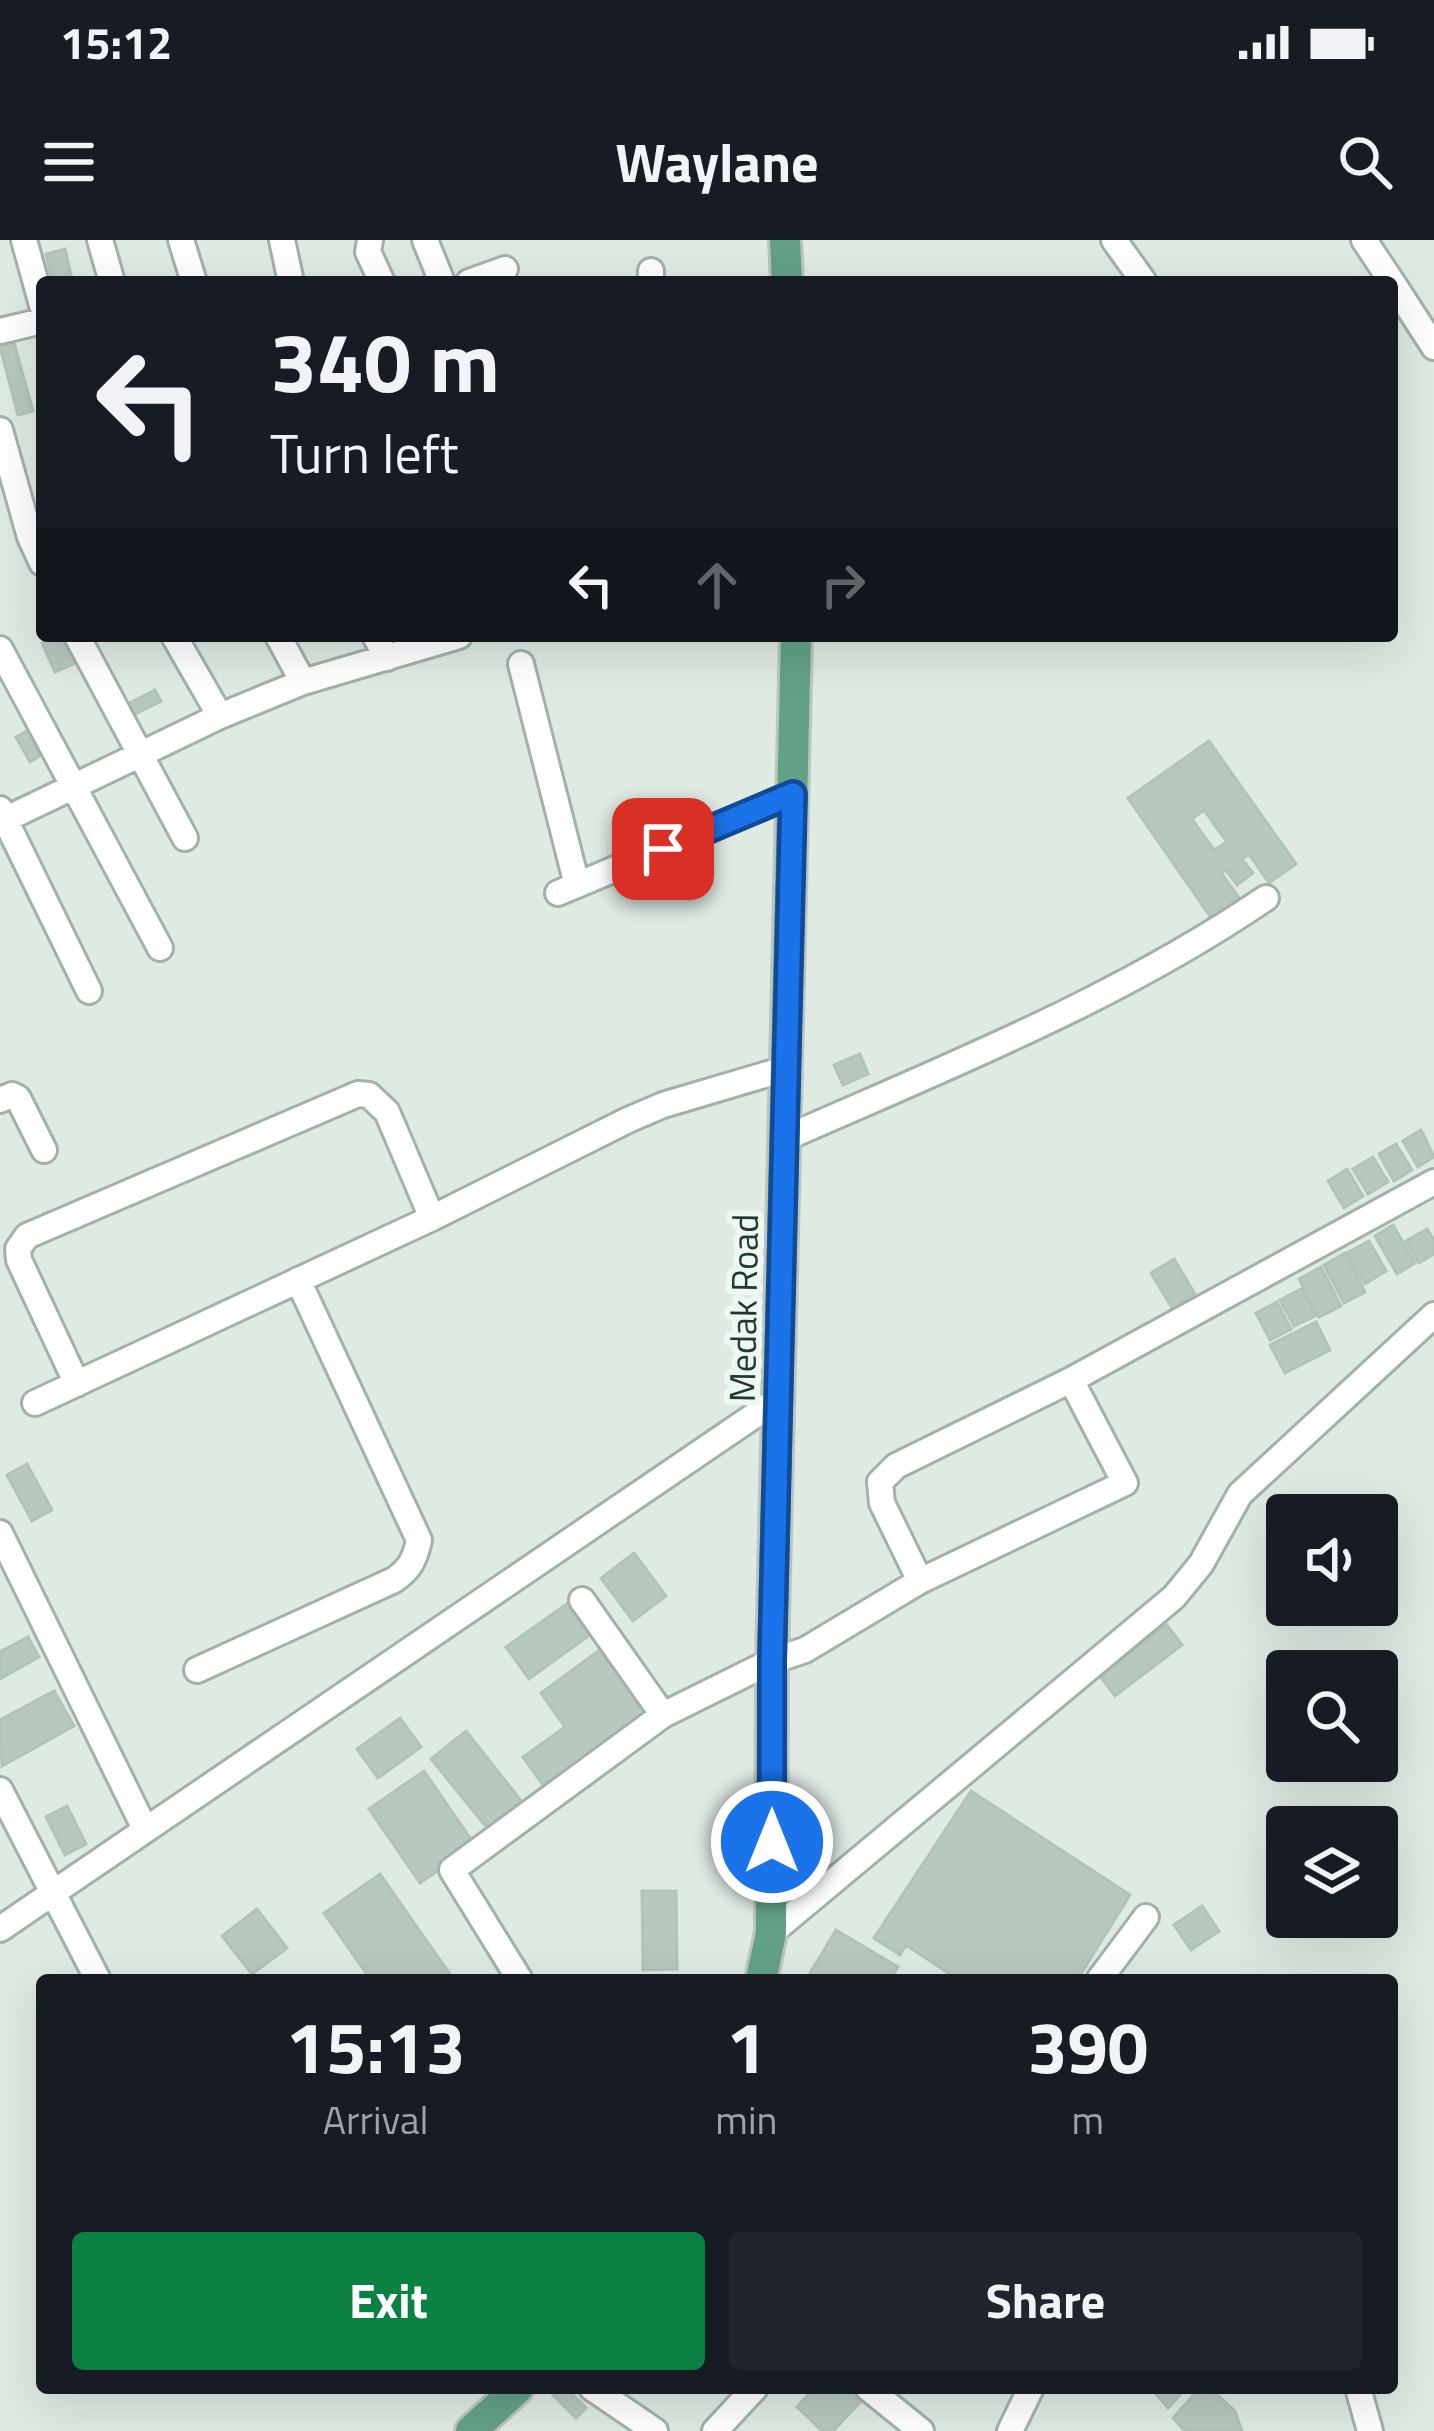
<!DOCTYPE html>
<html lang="en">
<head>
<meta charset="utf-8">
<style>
  body { margin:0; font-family:"Titillium Web",sans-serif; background:#20242c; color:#f1f3f6; height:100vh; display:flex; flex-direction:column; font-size:45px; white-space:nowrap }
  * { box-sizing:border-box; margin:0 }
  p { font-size:39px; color:#9ea1a6 }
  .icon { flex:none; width:66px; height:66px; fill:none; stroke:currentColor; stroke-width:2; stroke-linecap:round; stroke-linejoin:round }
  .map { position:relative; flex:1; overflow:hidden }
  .drawer { position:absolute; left:36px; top:1734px; width:1362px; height:420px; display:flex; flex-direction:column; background:#171b24; border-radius:12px; box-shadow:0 12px 48px #0002 }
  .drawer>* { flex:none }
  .banner { position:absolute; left:36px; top:36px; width:1362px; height:366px; border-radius:12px; box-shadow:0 12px 48px #0002; background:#171b24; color:#f1f3f6; overflow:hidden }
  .fabs { position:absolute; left:1266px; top:1254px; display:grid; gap:24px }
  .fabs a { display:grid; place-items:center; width:132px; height:132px; border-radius:12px; background:#171b24; box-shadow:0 12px 48px #0002; font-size:60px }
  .pin { position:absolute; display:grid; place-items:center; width:102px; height:102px; color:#fff; margin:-51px; border-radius:24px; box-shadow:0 6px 18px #0006 }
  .me { position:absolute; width:132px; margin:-66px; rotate:0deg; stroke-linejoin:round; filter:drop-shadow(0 0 9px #0008) }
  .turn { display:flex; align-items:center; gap:42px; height:252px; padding:0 36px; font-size:54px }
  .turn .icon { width:156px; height:156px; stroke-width:2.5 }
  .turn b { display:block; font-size:84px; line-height:102px }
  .lanes { display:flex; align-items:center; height:114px; padding:0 36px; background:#0003; justify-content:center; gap:60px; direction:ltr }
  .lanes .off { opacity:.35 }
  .eta { display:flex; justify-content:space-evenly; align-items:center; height:204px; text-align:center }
  .eta b { font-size:72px; font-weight:700; line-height:84px }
  .action { display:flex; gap:24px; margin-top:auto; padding:24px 36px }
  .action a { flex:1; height:138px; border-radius:12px; background:#0b8043; color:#fff; font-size:48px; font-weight:700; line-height:138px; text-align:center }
  .action a+a { background:#20242c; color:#f1f3f6 }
  .status { display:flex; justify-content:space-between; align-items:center; height:84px; padding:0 60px; background:#171b24; direction:ltr }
  .status svg { height:33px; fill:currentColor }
  header { display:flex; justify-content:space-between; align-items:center; height:156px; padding:0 36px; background:#171b24; font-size:54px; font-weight:700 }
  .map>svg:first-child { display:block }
  .building { fill:#b7c8be; stroke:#b1c4b9; stroke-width:3; fill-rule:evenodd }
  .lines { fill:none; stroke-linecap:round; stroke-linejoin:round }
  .minor-casing { stroke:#a2b2a9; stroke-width:30 }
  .major-casing { stroke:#bcc4c0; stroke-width:36 }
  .minor { stroke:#fff; stroke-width:24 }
  .major { stroke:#62a186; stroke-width:30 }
  .route-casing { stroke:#114b97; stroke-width:30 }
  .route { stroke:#1a73e8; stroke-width:21 }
  .labels { text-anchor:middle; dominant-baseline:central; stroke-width:12; stroke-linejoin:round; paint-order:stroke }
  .street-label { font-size:36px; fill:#203a2e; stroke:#eff7f2 }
</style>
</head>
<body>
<div class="status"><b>15:12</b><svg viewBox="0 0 49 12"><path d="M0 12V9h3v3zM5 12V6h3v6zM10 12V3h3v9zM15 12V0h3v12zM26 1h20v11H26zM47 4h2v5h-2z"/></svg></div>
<header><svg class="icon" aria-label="menu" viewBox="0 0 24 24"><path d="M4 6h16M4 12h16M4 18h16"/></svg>Waylane<svg class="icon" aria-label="search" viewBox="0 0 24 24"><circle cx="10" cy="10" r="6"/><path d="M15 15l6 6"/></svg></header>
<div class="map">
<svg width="1434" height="2191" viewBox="0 0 1434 2191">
  <rect width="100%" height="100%" fill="#dfeae3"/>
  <path class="building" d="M 65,9 L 71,35 L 52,39 L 46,14 Z
    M 14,103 L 33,171 L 18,175 L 0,107 Z
    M 57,396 L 66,396 L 78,422 L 55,432 L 42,403 Z
    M 155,450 L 161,461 L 133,475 L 128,464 Z
    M 28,490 L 41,515 L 30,522 L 16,497 Z
    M 1209,501 L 1296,624 L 1269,643 L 1249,614 L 1242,619 L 1253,633 L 1237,645 L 1226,630 L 1221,633 L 1242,662 L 1214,682 L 1128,558 ZM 1204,570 L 1227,602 L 1214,610 L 1192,579 Z
    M 860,814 L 868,834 L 843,845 L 834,825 Z
    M 1421,890 L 1434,917 L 1418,927 L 1403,901 Z
    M 1396,904 L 1412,930 L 1394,941 L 1379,914 Z
    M 1373,917 L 1388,942 L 1368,954 L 1353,929 Z
    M 1347,929 L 1363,956 L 1344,968 L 1328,941 Z
    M 1393,985 L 1415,1023 L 1397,1034 L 1375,996 Z
    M 1427,989 L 1434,1000 L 1434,1014 L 1419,1023 L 1406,1001 Z
    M 1369,1001 L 1386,1031 L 1365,1044 L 1347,1013 Z
    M 1345,1013 L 1365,1052 L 1344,1063 L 1324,1025 Z
    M 1174,1019 L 1195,1054 L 1172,1068 L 1151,1033 Z
    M 1321,1027 L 1341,1066 L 1319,1077 L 1299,1039 Z
    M 1301,1049 L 1315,1076 L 1294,1086 L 1280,1060 Z
    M 1277,1062 L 1291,1089 L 1270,1100 L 1256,1073 Z
    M 1316,1082 L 1330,1110 L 1285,1133 L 1270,1105 Z
    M 27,1224 L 52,1270 L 32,1281 L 7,1235 Z
    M 634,1313 L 666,1356 L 633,1381 L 601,1338 Z
    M 568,1363 L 591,1394 L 529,1439 L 506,1407 Z
    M 1166,1384 L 1182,1405 L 1115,1456 L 1100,1436 Z
    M 28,1397 L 39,1417 L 0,1439 L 0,1412 Z
    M 601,1409 L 650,1478 L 548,1552 L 523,1517 L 565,1487 L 541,1453 Z
    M 54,1451 L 74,1486 L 2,1526 L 0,1480 Z
    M 400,1478 L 421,1507 L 378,1538 L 357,1509 Z
    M 466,1491 L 522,1562 L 488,1589 L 431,1519 Z
    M 424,1531 L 475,1605 L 420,1643 L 369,1569 Z
    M 971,1551 L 1130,1655 L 1077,1740 L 950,1740 L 953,1736 L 906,1705 L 900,1715 L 874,1698 Z
    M 67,1566 L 86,1604 L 65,1615 L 46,1577 Z
    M 380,1634 L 454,1740 L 371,1740 L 324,1673 Z
    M 642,1651 L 676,1651 L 677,1729 L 643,1730 Z
    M 1202,1666 L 1219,1691 L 1191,1710 L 1174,1685 Z
    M 257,1669 L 287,1708 L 252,1734 L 222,1696 Z
    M 836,1690 L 898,1727 L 890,1740 L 806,1740 Z
    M 560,2148 L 566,2148 L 586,2168 L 576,2178 L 553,2155 Z
    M 814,2148 L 851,2148 L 863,2159 L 833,2191 L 822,2191 L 797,2167 Z
    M 1151,2148 L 1186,2148 L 1168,2168 Z
    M 1200,2148 L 1210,2148 L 1235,2171 L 1242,2191 L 1185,2191 L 1173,2178 Z"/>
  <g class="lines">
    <defs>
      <path id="minor" d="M 24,0 L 42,65
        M 100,0 L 112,42
        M 181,0 L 194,42
        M 282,0 L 291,42
        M 370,0 L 368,12 L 382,42
        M 425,0 L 442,42
        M 1114,0 L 1144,42
        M 1364,0 L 1392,42
        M 651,31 L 651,42
        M 469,42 L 505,29
        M 1392,42 L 1434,107
        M 0,91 L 42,81
        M 0,190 L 30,297 L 42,323
        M 77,396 L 185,598
        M 174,396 L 220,476
        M 278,396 L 303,442
        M 375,396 L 387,418
        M 0,409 L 160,708
        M 521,424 L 577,645
        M 0,569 L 89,751
        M 0,582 L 220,476 L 303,442 L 459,396
        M 558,653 L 793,554
        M 0,860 L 12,855 L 18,858 L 44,910
        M 786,898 C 949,826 1118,759 1266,658
        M 77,1144 L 19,1020 L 18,1009 L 27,996 L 358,854 L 369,855 L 387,872 L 432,978
        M 35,1163 L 432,978 L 628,880 L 663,865 L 788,828
        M 0,1293 L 145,1589
        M 920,1341 L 1125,1243 L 1071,1140
        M 582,1360 L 663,1475 L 772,1421 L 805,1410 L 920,1341 L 882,1263 L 880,1242 L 896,1226 L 1071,1140 L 1434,942
        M 197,1430 L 394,1340 C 410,1329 415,1319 419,1300 L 298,1040
        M 0,1550 L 98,1740
        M 0,1689 L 780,1158
        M 771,1693 L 1174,1357 L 1201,1324 L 1240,1254 L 1434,1075
        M 520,1740 L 452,1630 L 663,1475
        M 1099,1740 L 1146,1677
        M 592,2148 L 655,2191
        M 868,2148 L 921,2191
        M 1358,2148 L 1370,2191
        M 715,2191 L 755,2148
        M 1010,2191 L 1031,2148"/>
      <path id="major" d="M 785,0 L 787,42
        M 761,1740 L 771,1693 L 772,1421 L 796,396
        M 471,2191 L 518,2148"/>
    </defs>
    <use href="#minor" class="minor-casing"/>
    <use href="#major" class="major-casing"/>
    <use href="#minor" class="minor"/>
    <use href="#major" class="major"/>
  </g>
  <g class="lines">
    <defs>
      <path id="route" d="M 663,609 L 793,554 L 772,1421 L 772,1602"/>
    </defs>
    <use href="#route" class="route-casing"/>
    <use href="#route" class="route"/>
  </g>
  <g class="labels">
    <g class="street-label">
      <text transform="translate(743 1068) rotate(-89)">Medak Road</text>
    </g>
  </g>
</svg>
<div class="fabs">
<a><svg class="icon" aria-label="sound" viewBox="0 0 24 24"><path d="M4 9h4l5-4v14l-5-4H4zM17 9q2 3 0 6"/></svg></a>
<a><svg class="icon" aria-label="search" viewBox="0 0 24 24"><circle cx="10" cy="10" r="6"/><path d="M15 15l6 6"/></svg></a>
<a><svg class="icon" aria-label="layers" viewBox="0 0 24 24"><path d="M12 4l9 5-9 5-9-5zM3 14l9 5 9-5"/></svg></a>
</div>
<div class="pin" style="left:663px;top:609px;background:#d93025"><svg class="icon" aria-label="arrive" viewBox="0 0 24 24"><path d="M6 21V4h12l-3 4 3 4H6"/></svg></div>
<svg class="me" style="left:772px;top:1602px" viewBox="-20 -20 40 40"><circle r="17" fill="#1a73e8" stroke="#fff" stroke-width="3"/><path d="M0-11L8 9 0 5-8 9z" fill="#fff"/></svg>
<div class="banner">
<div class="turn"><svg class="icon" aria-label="left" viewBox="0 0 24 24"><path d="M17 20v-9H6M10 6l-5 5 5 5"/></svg><div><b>340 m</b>Turn left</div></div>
<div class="lanes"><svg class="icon" aria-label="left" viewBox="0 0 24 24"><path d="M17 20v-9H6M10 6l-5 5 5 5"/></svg><svg class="icon off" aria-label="ahead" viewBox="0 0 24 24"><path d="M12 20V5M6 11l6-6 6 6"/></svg><svg class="icon off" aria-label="right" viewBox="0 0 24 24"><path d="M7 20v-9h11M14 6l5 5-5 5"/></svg></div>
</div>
<section class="drawer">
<div class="eta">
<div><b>15:13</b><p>Arrival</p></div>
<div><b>1</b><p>min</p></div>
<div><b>390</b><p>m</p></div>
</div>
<div class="action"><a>Exit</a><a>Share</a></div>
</section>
</div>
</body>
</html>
